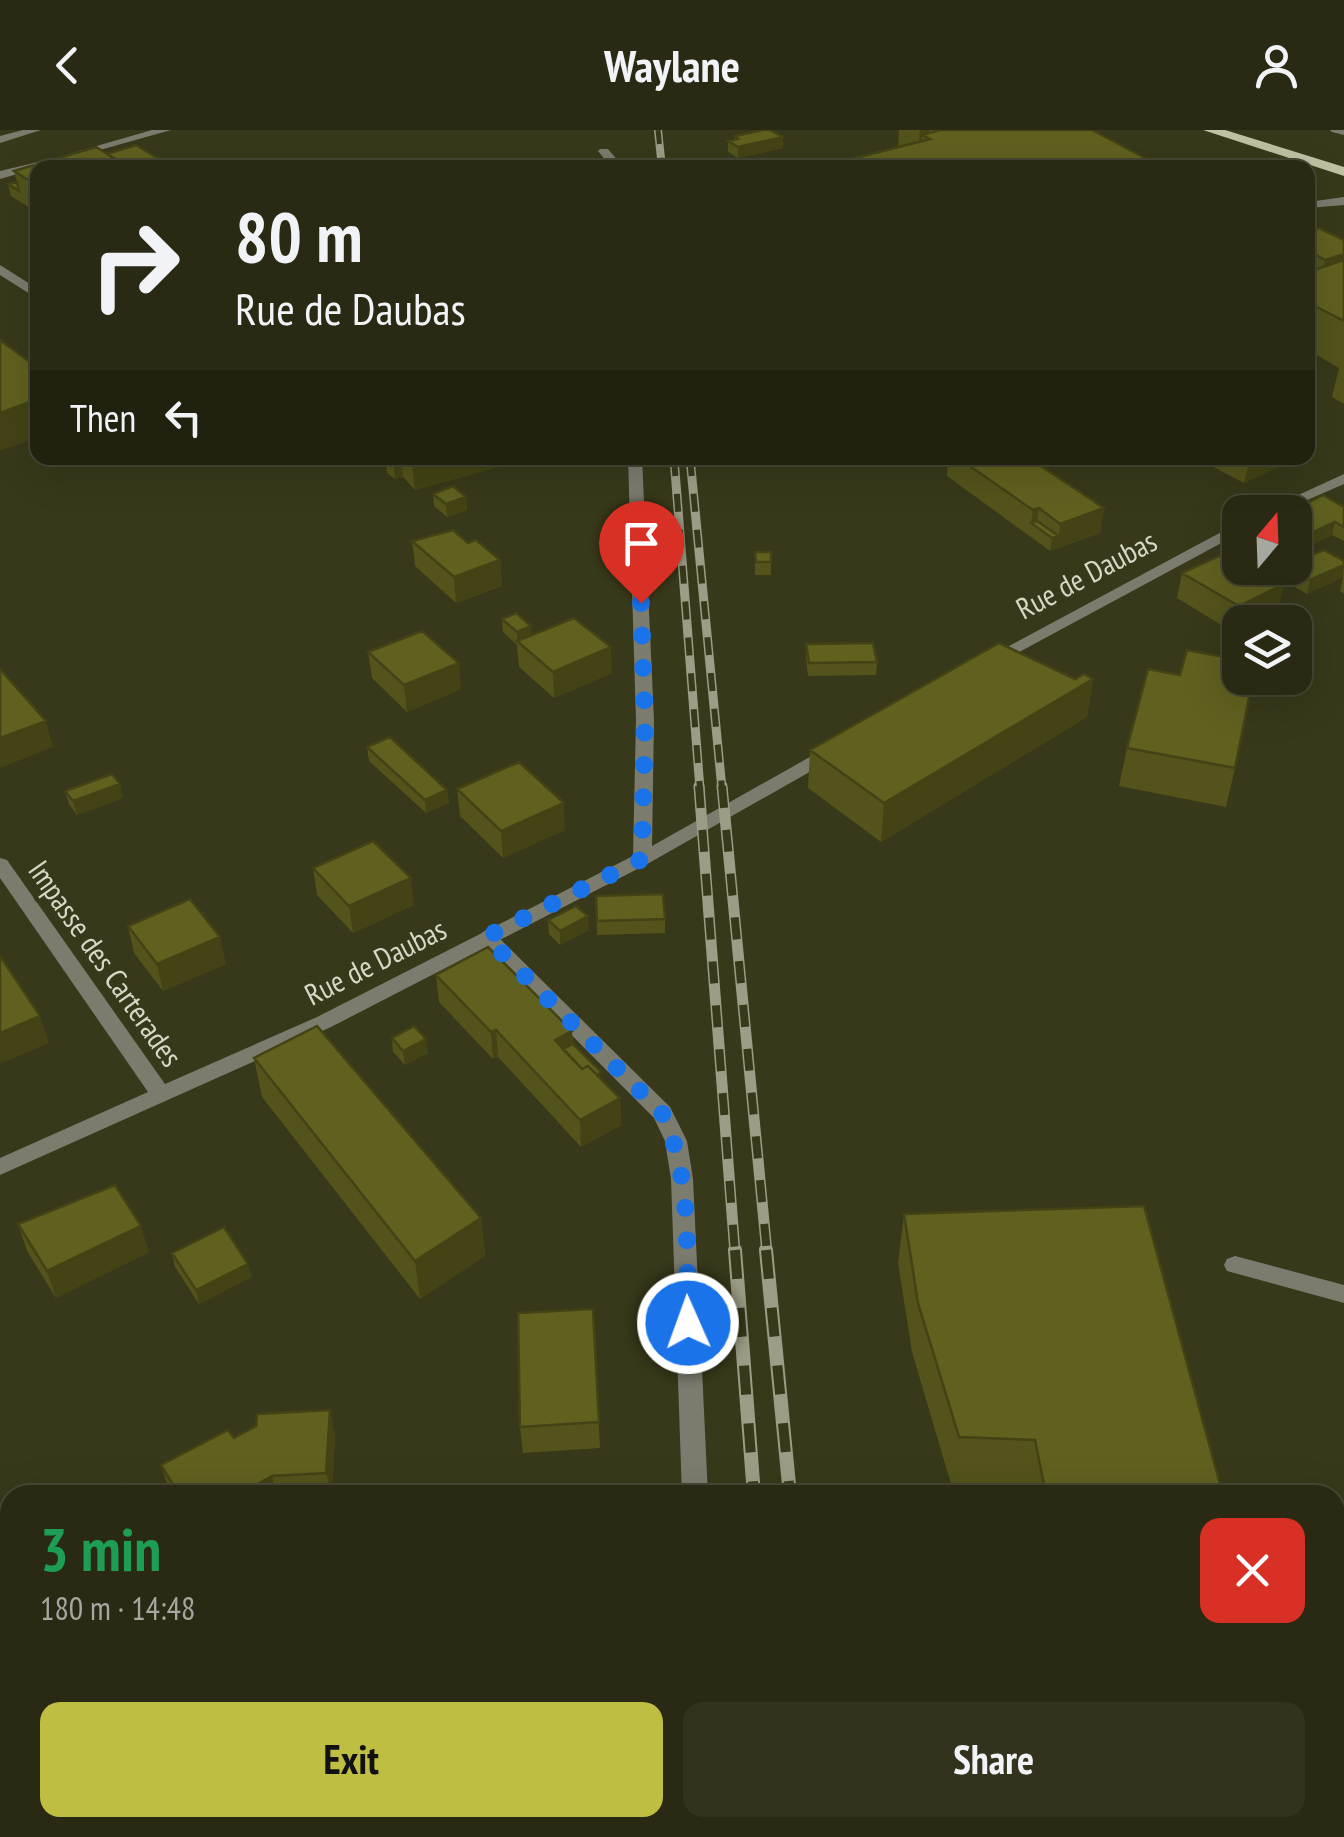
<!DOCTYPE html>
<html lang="en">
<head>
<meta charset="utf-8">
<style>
  body { margin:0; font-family:"PT Sans Narrow",sans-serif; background:#32321d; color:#f1f3f6; height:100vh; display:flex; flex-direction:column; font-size:38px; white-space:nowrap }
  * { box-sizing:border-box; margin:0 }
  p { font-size:32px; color:#a5a7a0 }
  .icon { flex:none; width:55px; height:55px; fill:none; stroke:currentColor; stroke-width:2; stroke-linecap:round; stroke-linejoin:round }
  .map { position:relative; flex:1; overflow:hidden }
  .details { position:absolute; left:0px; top:1355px; width:1345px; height:352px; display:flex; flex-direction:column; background:#2a2a14; border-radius:30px 30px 0 0; box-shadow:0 10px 40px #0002,0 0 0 2px #464634 }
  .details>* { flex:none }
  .hud { position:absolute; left:30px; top:30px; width:1285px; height:305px; border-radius:20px; box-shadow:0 10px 40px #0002,0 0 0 2px #464634; background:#2a2a14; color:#f1f3f6; overflow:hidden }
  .needle { width:65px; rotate:19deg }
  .controls { position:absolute; left:1222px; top:365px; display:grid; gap:20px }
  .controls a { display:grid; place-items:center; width:90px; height:90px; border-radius:20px; background:#2a2a14; box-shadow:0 10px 40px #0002,0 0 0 2px #464634; font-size:50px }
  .pin { position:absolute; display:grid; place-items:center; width:85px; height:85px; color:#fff; margin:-102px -42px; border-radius:50% 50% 50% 0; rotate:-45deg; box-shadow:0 0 10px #0007 }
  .pin .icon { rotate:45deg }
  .me { position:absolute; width:110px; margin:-55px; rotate:358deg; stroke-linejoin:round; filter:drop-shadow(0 0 8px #0008) }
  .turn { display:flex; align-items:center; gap:35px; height:210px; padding:0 40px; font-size:45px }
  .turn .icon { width:130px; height:130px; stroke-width:2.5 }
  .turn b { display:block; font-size:70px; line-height:85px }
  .then { display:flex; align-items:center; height:95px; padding:0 40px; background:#0003; gap:20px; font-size:38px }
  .round { display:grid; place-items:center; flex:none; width:105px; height:105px; border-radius:20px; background:#32321d }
  .head { display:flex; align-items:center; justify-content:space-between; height:170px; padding:0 40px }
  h1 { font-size:60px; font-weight:600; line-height:75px; color:#1e9e55 }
  .primary-button { display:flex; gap:20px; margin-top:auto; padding:20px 40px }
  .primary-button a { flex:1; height:115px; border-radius:20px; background:#bebf42; color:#111; font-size:40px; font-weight:600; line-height:115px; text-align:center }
  .primary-button a+a { background:#32321d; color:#f1f3f6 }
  header { display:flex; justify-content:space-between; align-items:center; height:130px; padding:0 40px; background:#2a2a14; font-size:45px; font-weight:600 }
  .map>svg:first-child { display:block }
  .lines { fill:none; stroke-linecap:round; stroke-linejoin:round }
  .lane { fill:#7b7c6e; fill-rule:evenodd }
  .street { fill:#7b7c6e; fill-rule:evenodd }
  .primary { fill:#c0c1a3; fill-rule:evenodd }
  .rail-far3-casing { stroke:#9d9d87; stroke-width:8 }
  .rail-far2-casing { stroke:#9d9d87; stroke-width:9 }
  .rail-far1-casing { stroke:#9d9d87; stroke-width:11 }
  .rail-casing { stroke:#9d9d87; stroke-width:14 }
  .rail-far3 { stroke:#38381a; stroke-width:5; stroke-dasharray:14; stroke-linecap:butt }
  .rail-far2 { stroke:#38381a; stroke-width:6; stroke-dasharray:18; stroke-linecap:butt }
  .rail-far1 { stroke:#38381a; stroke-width:8; stroke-dasharray:22; stroke-linecap:butt }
  .rail { stroke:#38381a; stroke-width:10; stroke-dasharray:29; stroke-linecap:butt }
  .wall { fill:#53531b }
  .shaded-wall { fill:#434316 }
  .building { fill:#60601f; stroke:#434316; stroke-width:2.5 }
  .route { stroke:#1a73e8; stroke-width:18; stroke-dasharray:0 32.4 }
  .labels { text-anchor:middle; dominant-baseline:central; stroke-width:10; stroke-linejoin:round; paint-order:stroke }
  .street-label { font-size:30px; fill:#d7d8c6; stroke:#38381a }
</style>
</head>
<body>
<header><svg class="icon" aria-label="back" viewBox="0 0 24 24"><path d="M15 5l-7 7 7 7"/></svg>Waylane<svg class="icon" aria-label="person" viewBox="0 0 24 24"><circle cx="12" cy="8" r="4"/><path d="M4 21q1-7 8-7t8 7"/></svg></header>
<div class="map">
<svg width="1344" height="1707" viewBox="0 0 1344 1707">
  <rect width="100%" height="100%" fill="#38381a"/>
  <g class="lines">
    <path class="lane" d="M 23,0 L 41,0 L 0,13 L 0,6 Z
      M 152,0 L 171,0 L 75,27 L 69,24 Z
      M 38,32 L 42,33 L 42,37 L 0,49 L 0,41 Z
      M 1344,67 L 1344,75 L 1308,78 L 1308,72 Z
      M 0,135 L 38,159 L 38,169 L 0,145 Z
      M 486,800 L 493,802 L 670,977 L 687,1011 L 693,1049 L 708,1365 L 682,1365 L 671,1049 L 665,1011 L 654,988 L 479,812 L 476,807 Z
      M 1235,1126 L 1344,1155 L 1344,1173 L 1227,1141 L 1224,1135 L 1227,1129 Z
      M 1235,1698 L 1315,1698 L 1319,1707 L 1234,1707 Z"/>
    <path class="street" d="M 1330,0 L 1344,0 L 1344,5 L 1332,2 Z
      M 600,19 L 608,19 L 624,38 L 612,38 L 598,21 Z
      M 628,328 L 642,328 L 654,590 L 652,716 L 824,619 L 836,619 L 839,623 L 836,627 L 649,733 L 331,897 L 0,1045 L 0,1028 L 148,962 L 0,748 L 0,728 L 7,730 L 165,954 L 317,887 L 633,726 L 636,590 Z
      M 1344,344 L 1344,354 L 1280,382 L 1261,382 Z
      M 1240,392 L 1240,403 L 995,535 L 989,536 L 981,531 Z"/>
    <path class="primary" d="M 1203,0 L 1225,0 L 1344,37 L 1344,46 Z"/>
    <defs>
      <path id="rail-far3" d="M 658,0 L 662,38"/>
      <path id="rail-far2" d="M 674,328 L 700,659
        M 690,328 L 722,659"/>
      <path id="rail-far1" d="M 699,656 L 735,1123
        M 722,656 L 767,1123"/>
      <path id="rail" d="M 735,1120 L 754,1365
        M 766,1120 L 790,1365
        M 781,1698 L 782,1707
        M 821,1698 L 822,1707"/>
    </defs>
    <use href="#rail-far3" class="rail-far3-casing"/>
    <use href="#rail-far2" class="rail-far2-casing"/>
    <use href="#rail-far1" class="rail-far1-casing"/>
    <use href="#rail" class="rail-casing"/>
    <use href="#rail-far3" class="rail-far3"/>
    <use href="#rail-far2" class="rail-far2"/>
    <use href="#rail-far1" class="rail-far1"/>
    <use href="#rail" class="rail"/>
  </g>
  <path class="wall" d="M 899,0 L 1092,0 L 1143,38 L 816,38 L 898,17 Z
    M 735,6 L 783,7 L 783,18 L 738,28 L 728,22 L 728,11 L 735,9 Z
    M 107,24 L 38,38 L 38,83 L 11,66 L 8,54 L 17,52 L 14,41 Z
    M 1308,101 L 1344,110 L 1344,274 L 1332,267 L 1339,238 L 1308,220 Z
    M 385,328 L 497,328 L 498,337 L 415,360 L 403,347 L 395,349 L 387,343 Z
    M 948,328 L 1029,328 L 1104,378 L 1100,403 L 1050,421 L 947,346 Z
    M 1203,328 L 1296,328 L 1296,329 L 1244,353 L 1202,331 Z
    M 433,364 L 466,367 L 467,380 L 447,387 L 434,376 Z
    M 1344,377 L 1344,411 L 1332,405 L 1310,415 L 1295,406 L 1295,382 Z
    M 412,411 L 468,413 L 500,430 L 502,456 L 456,473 L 415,436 Z
    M 755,422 L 771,432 L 771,445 L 755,445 Z
    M 1344,431 L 1344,464 L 1340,461 L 1343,447 L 1307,464 L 1281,449 L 1283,438 Z
    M 1182,443 L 1284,454 L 1278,479 L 1252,492 L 1240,492 L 1233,502 L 1177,468 Z
    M 502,489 L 531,496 L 531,505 L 612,543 L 554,568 L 519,537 L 517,515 L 503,502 Z
    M 806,514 L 877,532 L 876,545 L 808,546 L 806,527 Z
    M 368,522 L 461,559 L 407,582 L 372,548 Z
    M 1093,549 L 1087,587 L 881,712 L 808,658 L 810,620 Z
    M 367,617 L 447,660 L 449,673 L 426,683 L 369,631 Z
    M 1127,618 L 1235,638 L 1226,677 L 1119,656 Z
    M 120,654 L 123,668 L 77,685 L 69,674 L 65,661 Z
    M 457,659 L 565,700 L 503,728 L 460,686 Z
    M 313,738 L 414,775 L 353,803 L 317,765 Z
    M 596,766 L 665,789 L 665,803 L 597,805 Z
    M 548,790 L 589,800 L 560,815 L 549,804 Z
    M 128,796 L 226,834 L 163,861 L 134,823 Z
    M 436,845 L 572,901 L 573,914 L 601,949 L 620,968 L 621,995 L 581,1017 L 498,927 L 493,929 L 439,872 Z
    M 392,908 L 428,923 L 405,935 L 393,922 Z
    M 254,928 L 481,1088 L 485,1126 L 420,1169 L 262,967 Z
    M 904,1084 L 1223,1365 L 1026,1365 L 1024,1357 L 951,1354 L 912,1222 L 898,1133 Z
    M 18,1094 L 149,1122 L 56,1168 L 27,1121 Z
    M 172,1123 L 252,1147 L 199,1174 L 175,1137 Z
    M 593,1179 L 600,1318 L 523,1323 L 520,1297 Z
    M 330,1280 L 335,1306 L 332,1365 L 171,1365 L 169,1361 L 161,1335 L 234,1308 Z"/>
  <path class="shaded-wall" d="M 920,0 L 929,0 L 929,9 L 922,5 L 920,36 L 917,36 Z
    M 783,7 L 783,18 L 738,28 L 738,17 Z
    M 1145,28 L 1143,38 L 1106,38 Z
    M 995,32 L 994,38 L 973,38 Z
    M 1344,124 L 1344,145 L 1320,153 L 1325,130 Z
    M 1317,177 L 1308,218 L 1308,180 Z
    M 38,269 L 38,307 L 0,321 L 0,283 Z
    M 393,328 L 401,328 L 403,347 L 395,349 Z
    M 441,328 L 497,328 L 498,337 L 415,360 L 412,335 Z
    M 1250,328 L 1296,328 L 1296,329 L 1244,353 Z
    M 466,367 L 467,380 L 447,387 L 446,374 Z
    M 1039,378 L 1036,397 L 1031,393 L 1033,380 Z
    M 1104,378 L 1100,403 L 1050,421 L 1052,408 L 1059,406 L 1060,394 Z
    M 1335,392 L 1332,405 L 1310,415 L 1313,402 Z
    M 500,430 L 502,456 L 456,473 L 454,447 Z
    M 1344,435 L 1343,447 L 1307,464 L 1310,450 Z
    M 1284,454 L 1278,479 L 1252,492 L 1240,492 L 1240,499 L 1233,502 L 1239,476 Z
    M 531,496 L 531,509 L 517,511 L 517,502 Z
    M 611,517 L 612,543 L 554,568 L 553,542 Z
    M 459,533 L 461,559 L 407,582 L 404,555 Z
    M 1093,549 L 1087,587 L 881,712 L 884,673 Z
    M 46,591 L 53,617 L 0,638 L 0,608 Z
    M 120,654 L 123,668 L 77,685 L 73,671 Z
    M 447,660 L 449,673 L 426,683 L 425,670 Z
    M 564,673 L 565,700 L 503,728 L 501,701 Z
    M 411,748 L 414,775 L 353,803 L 349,776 Z
    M 588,786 L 589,800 L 560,815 L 560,801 Z
    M 220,807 L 226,834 L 163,861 L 157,834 Z
    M 40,886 L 49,913 L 0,934 L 0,903 Z
    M 496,900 L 498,927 L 493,929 L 491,902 Z
    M 572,901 L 573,928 L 555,910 Z
    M 426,909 L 428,923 L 405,935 L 403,921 Z
    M 620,968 L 621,995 L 581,1017 L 580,990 Z
    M 481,1088 L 485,1126 L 420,1169 L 415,1131 Z
    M 141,1096 L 149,1122 L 56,1168 L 47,1141 Z
    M 248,1134 L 252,1147 L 199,1174 L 196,1160 Z
    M 330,1280 L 335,1306 L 332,1365 L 326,1343 Z
    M 272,1346 L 277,1365 L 238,1365 Z"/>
  <path class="building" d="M 763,0 L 770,0 L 783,7 L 738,17 L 728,11 L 738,9 L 735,6 Z
    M 940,0 L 1092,0 L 1145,28 L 1106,38 L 1004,38 L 995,32 L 973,38 L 816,38 L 930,9 L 922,5 Z
    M 136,15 L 174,38 L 130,38 L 107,24 Z
    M 96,17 L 130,38 L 38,38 L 38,56 L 14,41 Z
    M 573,31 L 589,38 L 557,38 Z
    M 17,52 L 19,61 L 8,54 Z
    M 1319,98 L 1344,110 L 1344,124 L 1325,130 L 1308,120 L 1308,101 Z
    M 1344,130 L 1344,191 L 1317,177 L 1308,180 L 1308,142 Z
    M 0,210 L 38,238 L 38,269 L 0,283 Z
    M 405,328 L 441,328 L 412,335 Z
    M 958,328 L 1029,328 L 1104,378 L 1060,394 L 1039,378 L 1033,380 Z
    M 453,356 L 466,367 L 446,374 L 433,364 Z
    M 1323,365 L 1344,377 L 1344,397 L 1335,392 L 1313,402 L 1295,392 L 1295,382 L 1290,382 Z
    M 1037,391 L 1059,406 L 1052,408 L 1031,393 Z
    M 453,400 L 468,413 L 476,410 L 500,430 L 454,447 L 412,411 Z
    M 1324,420 L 1344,431 L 1344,435 L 1310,450 L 1287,438 L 1295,438 L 1295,431 Z
    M 755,422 L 771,422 L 771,432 L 756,432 Z
    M 1227,422 L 1240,429 L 1240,438 L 1255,438 L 1284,454 L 1239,476 L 1182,443 Z
    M 516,483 L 531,496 L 517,502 L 502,489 Z
    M 574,488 L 611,517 L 553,542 L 517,511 Z
    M 422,501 L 459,533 L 404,555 L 368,522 Z
    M 873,513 L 877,532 L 809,533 L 806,514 Z
    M 999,513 L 1075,549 L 1084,544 L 1093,549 L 884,673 L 810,620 Z
    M 1187,520 L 1240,530 L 1240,548 L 1253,548 L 1235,638 L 1127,618 L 1148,539 L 1180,545 Z
    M 0,539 L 46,591 L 0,608 Z
    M 390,607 L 447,660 L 425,670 L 367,617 Z
    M 519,632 L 564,673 L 501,701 L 457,659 Z
    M 112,644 L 120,654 L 73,671 L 65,661 Z
    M 373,711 L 411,748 L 349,776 L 313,738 Z
    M 663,764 L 665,789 L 597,791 L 596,766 Z
    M 190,769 L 220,807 L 157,834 L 128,796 Z
    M 576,776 L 588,786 L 560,801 L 548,790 Z
    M 488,817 L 572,901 L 555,910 L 582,939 L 588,936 L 620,968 L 580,990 L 496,900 L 491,902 L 436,845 Z
    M 0,826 L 40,886 L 0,903 Z
    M 317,896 L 481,1088 L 415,1131 L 254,928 Z
    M 414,896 L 426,909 L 403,921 L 392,908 Z
    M 573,914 L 601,942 L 597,945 L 588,936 L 582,939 L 563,919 Z
    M 115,1055 L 141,1096 L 47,1141 L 18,1094 Z
    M 1144,1076 L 1223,1365 L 1046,1365 L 1035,1310 L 959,1307 L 918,1173 L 904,1084 Z
    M 224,1097 L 248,1134 L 196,1160 L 172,1123 Z
    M 593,1179 L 599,1292 L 520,1297 L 518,1183 Z
    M 330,1280 L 326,1343 L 272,1346 L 238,1365 L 179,1365 L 161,1335 L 228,1300 L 234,1308 L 256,1296 L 257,1284 Z
    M 126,1353 L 134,1365 L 106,1365 Z
    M 296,1698 L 349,1698 L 348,1707 L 246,1707 L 247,1701 Z"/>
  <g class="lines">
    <path class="route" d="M 641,473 L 645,590 L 642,729 L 486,807 L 662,983 C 693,1047 686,1124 688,1193"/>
  </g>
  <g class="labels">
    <g class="street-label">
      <text transform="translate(1086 444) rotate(-28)">Rue de Daubas</text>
      <text transform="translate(375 831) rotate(-27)">Rue de Daubas</text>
      <text transform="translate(106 833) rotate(55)">Impasse des Carterades</text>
    </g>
  </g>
</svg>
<div class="controls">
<a><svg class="needle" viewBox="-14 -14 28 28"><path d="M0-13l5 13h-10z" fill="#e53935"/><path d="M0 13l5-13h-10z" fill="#a5a7a0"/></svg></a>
<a><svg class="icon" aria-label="layers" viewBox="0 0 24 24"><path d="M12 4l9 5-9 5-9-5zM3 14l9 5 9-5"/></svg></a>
</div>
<div class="pin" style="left:641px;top:473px;background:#d93025"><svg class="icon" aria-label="arrive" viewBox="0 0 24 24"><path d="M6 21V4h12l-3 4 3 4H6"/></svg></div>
<svg class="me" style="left:688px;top:1193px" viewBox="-20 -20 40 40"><circle r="17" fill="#1a73e8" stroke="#fff" stroke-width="3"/><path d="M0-11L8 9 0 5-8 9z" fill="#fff"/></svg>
<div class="hud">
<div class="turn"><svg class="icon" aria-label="right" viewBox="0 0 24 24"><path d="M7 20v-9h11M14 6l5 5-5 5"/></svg><div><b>80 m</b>Rue de Daubas</div></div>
<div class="then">Then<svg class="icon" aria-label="left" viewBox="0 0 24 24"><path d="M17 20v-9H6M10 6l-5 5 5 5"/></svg></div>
</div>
<section class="details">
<div class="head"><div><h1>3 min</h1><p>180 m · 14:48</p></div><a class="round" style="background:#d93025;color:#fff"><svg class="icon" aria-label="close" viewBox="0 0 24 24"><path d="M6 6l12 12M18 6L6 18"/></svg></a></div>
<div class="primary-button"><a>Exit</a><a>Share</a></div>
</section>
</div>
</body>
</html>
